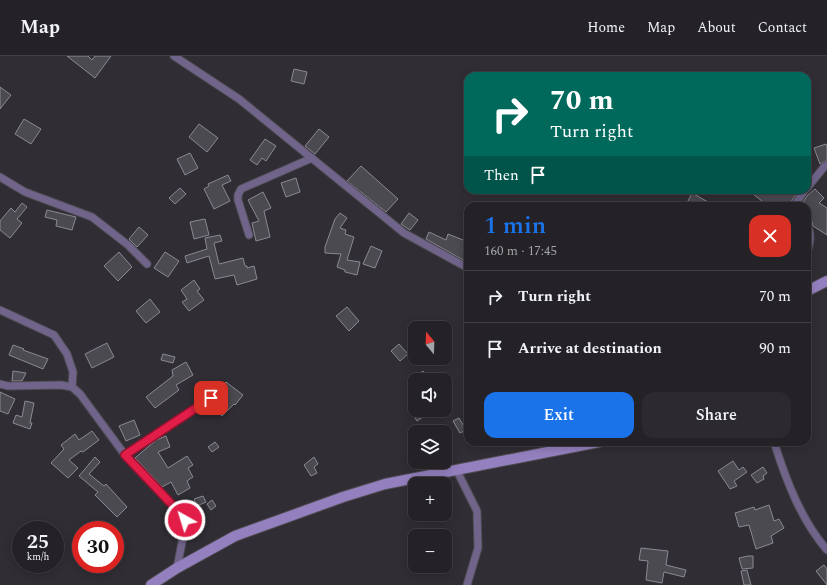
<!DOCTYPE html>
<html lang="en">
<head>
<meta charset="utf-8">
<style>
  body { margin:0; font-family:Spectral,serif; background:#2c2a2f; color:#f1f3f6; height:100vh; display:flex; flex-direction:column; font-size:15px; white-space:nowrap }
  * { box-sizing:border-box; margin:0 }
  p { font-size:13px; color:#a3a4a7 }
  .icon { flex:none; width:22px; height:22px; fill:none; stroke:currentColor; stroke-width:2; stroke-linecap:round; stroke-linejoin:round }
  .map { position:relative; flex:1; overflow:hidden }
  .drawer { position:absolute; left:464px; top:146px; width:347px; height:244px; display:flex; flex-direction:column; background:#242227; border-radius:12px; box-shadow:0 2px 10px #0003,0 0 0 1px #413f44 }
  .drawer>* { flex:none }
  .guide { position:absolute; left:464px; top:16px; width:347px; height:122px; border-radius:12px; box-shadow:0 2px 10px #0003,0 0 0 1px #413f44; background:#00695c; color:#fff; overflow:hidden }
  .needle { width:26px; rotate:341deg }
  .tools { position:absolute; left:408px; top:265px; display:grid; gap:8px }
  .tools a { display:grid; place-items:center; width:44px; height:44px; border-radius:8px; background:#242227; box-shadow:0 2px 10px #0003,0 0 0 1px #413f44; font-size:20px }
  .speed { position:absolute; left:12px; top:465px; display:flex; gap:8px; font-size:20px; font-weight:700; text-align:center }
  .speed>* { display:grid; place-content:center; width:52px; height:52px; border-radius:50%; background:#242227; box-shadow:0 2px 10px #0003,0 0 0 1px #413f44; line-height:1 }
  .speed small { font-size:10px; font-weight:400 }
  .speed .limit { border:6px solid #d22; background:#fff; color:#111 }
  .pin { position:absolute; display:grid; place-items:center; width:34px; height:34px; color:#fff; margin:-17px; border-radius:8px; box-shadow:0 2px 6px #0006 }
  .me { position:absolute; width:44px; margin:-22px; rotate:321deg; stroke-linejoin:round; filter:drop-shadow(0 0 3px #0008) }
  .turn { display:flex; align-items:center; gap:14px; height:84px; padding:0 20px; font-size:18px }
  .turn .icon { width:52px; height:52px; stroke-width:2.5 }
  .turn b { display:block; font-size:28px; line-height:34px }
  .then { display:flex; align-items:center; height:38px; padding:0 20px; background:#0003; gap:8px; font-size:15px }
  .round { display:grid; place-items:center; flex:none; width:42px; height:42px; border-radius:12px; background:#2c2a2f }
  .headline { display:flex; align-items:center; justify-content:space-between; height:68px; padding:0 20px }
  h1 { font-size:24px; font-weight:600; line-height:30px; color:#1a73e8 }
  .action { display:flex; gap:8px; margin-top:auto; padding:8px 20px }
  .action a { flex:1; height:46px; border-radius:12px; background:#1a73e8; color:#fff; font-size:16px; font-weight:600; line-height:46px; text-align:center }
  .action a+a { background:#2c2a2f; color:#f1f3f6 }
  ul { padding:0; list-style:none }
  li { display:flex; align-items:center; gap:12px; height:52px; padding:0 20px; border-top:1px solid #413f44 }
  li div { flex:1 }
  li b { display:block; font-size:15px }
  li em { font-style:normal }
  header { display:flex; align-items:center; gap:24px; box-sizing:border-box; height:56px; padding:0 20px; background:#242227; border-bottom:1px solid #413f44 }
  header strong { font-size:19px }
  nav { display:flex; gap:22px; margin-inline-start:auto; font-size:14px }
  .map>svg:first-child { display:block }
  .building { fill:#4c4a51; stroke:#8b8991 }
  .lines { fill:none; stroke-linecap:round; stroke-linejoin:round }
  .street-casing { stroke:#4e4c52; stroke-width:9 }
  .secondary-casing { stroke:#4e4c52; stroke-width:12 }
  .street { stroke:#70648b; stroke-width:7 }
  .secondary { stroke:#9580bf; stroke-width:10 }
  .route-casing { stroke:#92132f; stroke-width:10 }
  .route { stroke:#e11d48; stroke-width:7 }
</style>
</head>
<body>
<header>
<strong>Map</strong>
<nav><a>Home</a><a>Map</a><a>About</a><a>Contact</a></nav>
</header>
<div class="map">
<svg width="827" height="529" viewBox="0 0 827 529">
  <rect width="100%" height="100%" fill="#302e34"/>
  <path class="building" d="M 67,0 L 88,0 L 92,4 L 95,0 L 111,0 L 95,22 Z
    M 294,13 L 307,16 L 304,28 L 291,25 Z
    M 0,31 L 11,39 L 0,53 Z
    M 24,63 L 41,73 L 31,88 L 15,78 Z
    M 199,68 L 218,82 L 207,96 L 189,81 Z
    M 319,73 L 329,81 L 315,98 L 305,90 Z
    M 265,83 L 276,90 L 266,105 L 262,102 L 257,109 L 250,104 Z
    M 826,88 L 827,91 L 827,104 L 820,108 L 814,92 Z
    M 190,97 L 198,112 L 185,119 L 177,103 Z
    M 361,110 L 398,143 L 386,156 L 347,125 Z
    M 228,119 L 231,125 L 222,129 L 230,145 L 214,153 L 204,133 L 209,130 L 208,128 Z
    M 296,122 L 300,136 L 286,141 L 281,127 Z
    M 180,132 L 186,138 L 175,148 L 169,142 Z
    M 815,133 L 824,142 L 819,147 L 827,152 L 827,179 L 813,170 L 812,166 L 807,159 L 807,150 L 802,150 L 802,148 L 807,140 Z
    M 756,134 L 795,134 L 797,137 L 792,144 L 791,150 L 758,150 L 762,145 L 753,138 Z
    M 263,136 L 271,152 L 264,155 L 270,181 L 256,185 L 252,167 L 259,165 L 248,144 Z
    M 692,137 L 708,146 L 706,150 L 693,150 L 687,147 Z
    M 22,147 L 27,151 L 17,163 L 22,167 L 10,182 L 0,174 L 0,165 L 11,152 L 15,156 Z
    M 47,154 L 76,161 L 72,174 L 56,170 L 57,164 L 45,161 Z
    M 340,157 L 347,162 L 340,172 L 346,174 L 345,178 L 354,181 L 347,204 L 360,206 L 357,219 L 345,216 L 345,214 L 337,211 L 341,198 L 325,197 L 325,191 L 335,163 Z
    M 409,157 L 418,164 L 410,174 L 401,168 Z
    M 205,163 L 209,179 L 194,183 L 190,166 Z
    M 139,171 L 148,179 L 137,191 L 129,183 Z
    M 429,176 L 446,184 L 448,178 L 468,186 L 468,205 L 465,205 L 426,183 Z
    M 220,179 L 222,185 L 214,187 L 219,208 L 243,202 L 245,210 L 247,210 L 247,212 L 254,210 L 257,223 L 237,229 L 234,219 L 215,223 L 209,200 L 187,207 L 185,200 L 207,193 L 205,182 Z
    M 371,190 L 382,195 L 375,212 L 363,208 Z
    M 119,196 L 132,211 L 118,225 L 104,210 Z
    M 165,196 L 179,205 L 168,221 L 154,212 Z
    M 194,224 L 200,233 L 197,235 L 204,244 L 189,255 L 182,246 L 187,243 L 181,234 Z
    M 150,243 L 160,256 L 146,267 L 136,255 Z
    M 347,251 L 359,265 L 349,275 L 336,260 Z
    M 107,287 L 114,301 L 92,312 L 85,298 Z
    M 399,288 L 408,298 L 400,305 L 391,295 Z
    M 13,289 L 24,293 L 23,294 L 48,303 L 43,313 L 9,299 Z
    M 163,298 L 175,301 L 173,307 L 161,304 Z
    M 186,306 L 193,319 L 176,329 L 179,334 L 155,352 L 146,341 L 173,320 L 172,314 Z
    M 13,315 L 26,317 L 22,325 L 12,325 Z
    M 423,315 L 430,324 L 412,324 Z
    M 226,326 L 243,339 L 235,349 L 234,348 L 222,360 L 215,354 L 222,347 L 216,342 L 215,339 Z
    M 0,336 L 15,343 L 8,358 L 0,355 Z
    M 25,345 L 34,347 L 30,367 L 32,367 L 30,373 L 13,367 L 16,359 L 22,361 Z
    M 413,348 L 415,350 L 415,354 L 418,354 L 423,361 L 417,365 L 408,351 Z
    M 459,362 L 466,374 L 460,377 L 453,365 Z
    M 134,364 L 140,379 L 126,385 L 119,370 Z
    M 92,375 L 99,384 L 83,396 L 81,395 L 69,404 L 78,412 L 68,422 L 51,407 L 64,393 L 61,389 L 75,378 L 79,384 Z
    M 166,380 L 170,391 L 158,396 L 168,412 L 187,400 L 193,409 L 188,412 L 193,421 L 187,425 L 190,432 L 178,439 L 171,426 L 162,431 L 135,402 L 156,384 Z
    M 215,386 L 219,391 L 212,396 L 208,391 Z
    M 95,401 L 100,406 L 89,418 L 104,430 L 106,428 L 127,451 L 117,461 L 95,439 L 98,436 L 79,420 Z
    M 314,401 L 318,408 L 314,411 L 317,417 L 311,420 L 304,409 Z
    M 733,405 L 739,414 L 743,411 L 747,416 L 734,425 L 737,430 L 730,433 L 718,415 Z
    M 763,411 L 767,417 L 763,420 L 764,423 L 757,427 L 751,419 Z
    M 203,440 L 206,446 L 197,450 L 194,443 Z
    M 212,444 L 216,450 L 211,454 L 207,448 Z
    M 769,449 L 774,465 L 779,463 L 784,472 L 771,480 L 773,487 L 756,493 L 749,469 L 739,471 L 735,457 L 754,451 L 755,454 Z
    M 641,492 L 668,495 L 666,509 L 686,514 L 684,521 L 664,516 L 662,527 L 646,524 L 648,505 L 639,504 Z
    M 748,500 L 753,500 L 753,512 L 742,513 L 739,502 Z
    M 824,509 L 827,513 L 827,529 L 816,515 Z
    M 747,514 L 751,529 L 744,529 L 741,515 Z"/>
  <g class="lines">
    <defs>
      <path id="street" d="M 174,0 L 239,43 L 404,177 L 468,212
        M 0,121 L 25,136 L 92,161 L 128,189 L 147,208
        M 807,132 L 824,111 L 827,109
        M 797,150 L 796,147 L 805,134
        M 807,169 C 812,178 810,187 807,197
        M 249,179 L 238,144 L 238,139 L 241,133 L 312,102
        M 0,254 L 54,279 L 67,298 L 73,316 L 72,331
        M 0,328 L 8,330 L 61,329 L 72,331 L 80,338 L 125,399 L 179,456 L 185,464 L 185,471 L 177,512
        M 774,386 C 786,424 801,464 827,494
        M 125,399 L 211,342
        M 457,415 L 477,455 L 478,492 L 467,529"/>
      <path id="secondary" d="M 807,235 L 827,225
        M 151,529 L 177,512 L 235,480 L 343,441 L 385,428 L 599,386"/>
    </defs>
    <use href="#street" class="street-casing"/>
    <use href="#secondary" class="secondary-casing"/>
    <use href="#street" class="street"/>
    <use href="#secondary" class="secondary"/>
  </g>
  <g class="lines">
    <defs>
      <path id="route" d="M 185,464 L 179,456 L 125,399 L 211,342"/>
    </defs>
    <use href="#route" class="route-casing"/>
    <use href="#route" class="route"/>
  </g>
</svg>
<div class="tools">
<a><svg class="needle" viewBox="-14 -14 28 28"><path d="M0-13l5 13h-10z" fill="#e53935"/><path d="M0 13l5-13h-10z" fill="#a3a4a7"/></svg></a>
<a><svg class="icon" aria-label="sound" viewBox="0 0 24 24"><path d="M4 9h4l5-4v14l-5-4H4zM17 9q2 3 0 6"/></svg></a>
<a><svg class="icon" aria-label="layers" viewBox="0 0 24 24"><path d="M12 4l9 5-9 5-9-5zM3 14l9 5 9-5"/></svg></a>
<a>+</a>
<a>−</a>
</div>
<div class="speed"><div>25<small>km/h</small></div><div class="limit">30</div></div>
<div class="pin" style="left:211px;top:342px;background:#d93025"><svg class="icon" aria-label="arrive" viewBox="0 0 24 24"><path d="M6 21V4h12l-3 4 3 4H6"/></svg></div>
<svg class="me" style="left:185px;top:464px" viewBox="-20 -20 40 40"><circle r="17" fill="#e11d48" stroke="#fff" stroke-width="3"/><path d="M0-11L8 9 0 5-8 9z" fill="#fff"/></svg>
<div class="guide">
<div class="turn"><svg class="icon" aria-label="right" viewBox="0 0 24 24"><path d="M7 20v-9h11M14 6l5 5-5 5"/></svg><div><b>70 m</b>Turn right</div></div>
<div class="then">Then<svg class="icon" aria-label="arrive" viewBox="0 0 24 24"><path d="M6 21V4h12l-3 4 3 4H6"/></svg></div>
</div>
<section class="drawer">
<div class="headline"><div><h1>1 min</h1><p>160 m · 17:45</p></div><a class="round" style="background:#d93025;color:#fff"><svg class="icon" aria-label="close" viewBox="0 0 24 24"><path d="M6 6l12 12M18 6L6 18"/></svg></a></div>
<ul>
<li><svg class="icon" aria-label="right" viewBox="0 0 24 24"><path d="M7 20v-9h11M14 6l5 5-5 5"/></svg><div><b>Turn right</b></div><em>70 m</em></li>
<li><svg class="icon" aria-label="arrive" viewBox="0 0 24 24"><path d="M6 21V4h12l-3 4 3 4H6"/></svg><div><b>Arrive at destination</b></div><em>90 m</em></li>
</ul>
<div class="action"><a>Exit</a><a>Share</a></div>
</section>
</div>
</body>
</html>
